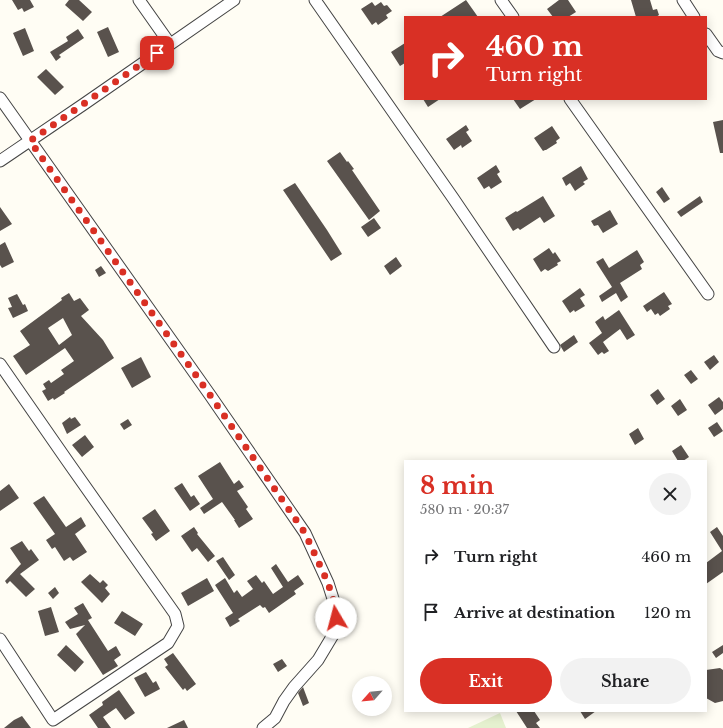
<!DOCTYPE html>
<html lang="en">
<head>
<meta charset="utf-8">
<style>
  body { margin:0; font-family:"Libre Baskerville",serif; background:#f2f2f2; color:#202124; height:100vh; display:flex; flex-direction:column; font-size:15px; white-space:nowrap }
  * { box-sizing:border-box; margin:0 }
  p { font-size:13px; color:#757577 }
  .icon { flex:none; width:22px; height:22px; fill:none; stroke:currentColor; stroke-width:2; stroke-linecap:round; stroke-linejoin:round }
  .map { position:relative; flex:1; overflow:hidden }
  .side { position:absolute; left:404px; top:460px; width:303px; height:252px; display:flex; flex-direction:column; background:#fff; border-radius:0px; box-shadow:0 2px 10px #0003 }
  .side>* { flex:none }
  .top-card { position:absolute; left:404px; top:16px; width:303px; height:84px; border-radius:0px; box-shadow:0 2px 10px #0003; background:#d93025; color:#fff; overflow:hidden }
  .needle { width:26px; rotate:243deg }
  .controls { position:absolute; left:352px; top:676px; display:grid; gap:8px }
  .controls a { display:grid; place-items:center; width:40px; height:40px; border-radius:50%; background:#fff; box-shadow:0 2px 10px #0003; font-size:20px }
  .pin { position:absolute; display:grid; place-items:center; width:34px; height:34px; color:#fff; margin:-17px; border-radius:8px; box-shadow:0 2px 6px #0006 }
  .me { position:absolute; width:44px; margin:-22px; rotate:352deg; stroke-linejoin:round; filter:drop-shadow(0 0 3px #0008) }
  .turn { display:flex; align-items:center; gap:14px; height:84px; padding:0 16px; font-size:18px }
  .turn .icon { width:52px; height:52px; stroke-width:2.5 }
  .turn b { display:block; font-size:28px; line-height:34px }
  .round { display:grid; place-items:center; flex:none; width:42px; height:42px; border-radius:21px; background:#f2f2f2 }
  .overview { display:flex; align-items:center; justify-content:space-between; height:68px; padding:0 16px }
  h1 { font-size:24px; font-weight:800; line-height:30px; color:#d93025 }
  .cta { display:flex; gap:8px; margin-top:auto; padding:8px 16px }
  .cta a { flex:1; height:46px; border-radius:24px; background:#d93025; color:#fff; font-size:16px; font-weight:800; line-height:46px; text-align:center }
  .cta a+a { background:#f2f2f2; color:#202124 }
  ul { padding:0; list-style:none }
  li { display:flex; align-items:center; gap:12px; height:56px; padding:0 16px }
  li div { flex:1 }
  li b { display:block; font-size:15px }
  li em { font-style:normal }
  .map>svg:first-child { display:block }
  .pitch { fill:#e5f1cf }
  .building { fill:#59524d; fill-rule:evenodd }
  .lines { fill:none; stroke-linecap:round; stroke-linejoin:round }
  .minor-casing { stroke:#444; stroke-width:13 }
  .minor { stroke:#fff; stroke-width:11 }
  .route { stroke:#d93025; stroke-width:7; stroke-dasharray:0 12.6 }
</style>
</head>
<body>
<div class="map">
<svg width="723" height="728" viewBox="0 0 723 728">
  <rect width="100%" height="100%" fill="#fffdf4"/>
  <path class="pitch" d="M 500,713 L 506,728 L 468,728 Z"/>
  <path class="building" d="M 12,0 L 30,0 L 34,7 L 24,12 L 22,8 L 18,10 Z
    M 69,0 L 79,0 L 92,12 L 83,21 L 65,5 Z
    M 466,0 L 478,17 L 440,17 Z
    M 559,0 L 568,0 L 576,12 L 568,17 L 553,17 L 547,9 Z
    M 631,0 L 650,0 L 653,10 L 657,9 L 659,15 L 656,17 L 636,17 Z
    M 372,2 L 375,6 L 381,2 L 384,6 L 387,5 L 392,11 L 386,15 L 388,18 L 378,25 L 376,22 L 372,25 L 361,9 Z
    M 108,27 L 119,52 L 108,57 L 97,32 Z
    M 25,28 L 34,51 L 23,56 L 13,33 Z
    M 78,29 L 84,38 L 59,55 L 61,57 L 56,61 L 50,52 L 68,41 L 66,37 Z
    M 405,43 L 405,63 L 400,66 L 391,52 Z
    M 46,69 L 64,87 L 55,95 L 37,77 Z
    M 423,99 L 440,99 L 428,107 Z
    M 513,99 L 536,99 L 520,109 Z
    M 723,120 L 723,153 L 720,153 L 713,122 Z
    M 466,125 L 469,130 L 466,132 L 472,141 L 462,148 L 461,145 L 454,150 L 446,139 Z
    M 552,126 L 560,138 L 556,141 L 557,143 L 546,150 L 545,150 L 543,151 L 534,138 Z
    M 340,152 L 347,162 L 348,161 L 354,169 L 352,170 L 380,211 L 369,220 L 327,161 Z
    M 496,165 L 500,172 L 497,174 L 502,182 L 491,189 L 489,186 L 484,189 L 477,178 Z
    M 581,166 L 588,179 L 583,182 L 585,184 L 575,191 L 570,183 L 566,186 L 562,178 Z
    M 295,183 L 327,230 L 342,254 L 331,261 L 283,190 Z
    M 662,187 L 670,199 L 664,203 L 656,192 Z
    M 543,196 L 555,216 L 544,223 L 540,217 L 520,230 L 518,228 L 513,231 L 505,218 L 516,211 L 517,212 Z
    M 700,196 L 703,202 L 681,217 L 677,212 Z
    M 0,207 L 12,224 L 0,231 Z
    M 610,210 L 618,224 L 603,233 L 598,225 L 594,226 L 591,221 Z
    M 374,218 L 381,228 L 368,237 L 361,227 Z
    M 5,242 L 14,262 L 2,268 L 0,265 L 0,245 Z
    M 549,248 L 553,254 L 555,252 L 561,261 L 557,263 L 558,265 L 548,271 L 545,269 L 541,272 L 533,259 Z
    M 637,250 L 644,262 L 640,265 L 642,269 L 620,283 L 628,297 L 621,302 L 616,293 L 602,302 L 599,296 L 612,287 L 596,262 L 603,258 L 609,268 Z
    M 396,257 L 402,266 L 390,275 L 384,266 Z
    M 101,266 L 106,273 L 99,277 L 95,270 Z
    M 580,288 L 585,295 L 580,298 L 585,306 L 575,312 L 574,310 L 570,313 L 562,301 Z
    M 664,292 L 672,304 L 668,306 L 670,309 L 660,316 L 658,313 L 655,315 L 651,309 L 647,312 L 643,306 Z
    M 69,293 L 74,301 L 80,298 L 89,310 L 81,316 L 103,340 L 114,358 L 64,392 L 65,393 L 54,400 L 53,398 L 48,401 L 42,391 L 46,389 L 43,384 L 49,380 L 51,383 L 64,374 L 61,370 L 74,361 L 65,348 L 26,375 L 13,356 L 30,345 L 20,331 L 62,300 L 61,298 ZM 63,318 L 72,335 L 59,345 L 48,328 Z
    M 17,294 L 23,305 L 25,304 L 28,311 L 13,318 L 8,308 L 12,307 L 8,298 Z
    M 619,310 L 635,335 L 627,340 L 620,329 L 603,342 L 609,351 L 604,354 L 602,352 L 598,355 L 589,343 L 602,333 L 595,322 L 603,316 L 605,320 Z
    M 574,335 L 578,342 L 564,352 L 561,347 L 560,345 Z
    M 714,355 L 719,362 L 710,370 L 704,362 Z
    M 141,357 L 151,377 L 132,388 L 121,368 Z
    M 691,370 L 698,379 L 691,384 L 684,375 Z
    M 658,389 L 665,399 L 657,405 L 650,395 Z
    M 719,397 L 723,402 L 723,409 L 715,415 L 708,405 Z
    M 680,399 L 687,410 L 678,416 L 671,406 Z
    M 70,417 L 71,419 L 75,417 L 81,425 L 67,434 L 62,423 Z
    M 128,419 L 132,425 L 124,430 L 120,424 Z
    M 717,422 L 723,431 L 714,437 L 708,428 Z
    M 638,428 L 644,439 L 635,445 L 629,434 Z
    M 85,435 L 94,447 L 82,457 L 72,445 Z
    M 681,445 L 689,457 L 683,461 L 678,461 L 672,451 Z
    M 220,462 L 234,484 L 239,480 L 244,487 L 237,491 L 248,507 L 246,509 L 253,519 L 239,528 L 234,520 L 235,520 L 222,502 L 204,514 L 200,508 L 213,499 L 198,476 Z
    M 182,483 L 191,497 L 194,495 L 200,504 L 190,511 L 174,488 Z
    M 9,484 L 19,498 L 0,511 L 0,491 Z
    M 44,496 L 66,527 L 81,517 L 86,526 L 75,534 L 87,552 L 73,561 L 70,557 L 64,561 L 55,547 L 52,549 L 46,540 L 55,534 L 33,503 Z
    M 155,509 L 170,531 L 156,541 L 151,534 L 153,533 L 142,518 Z
    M 194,527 L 198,533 L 197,534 L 215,556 L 208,562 L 197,548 L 192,552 L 181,536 Z
    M 717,527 L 723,536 L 723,572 L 706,584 L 706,563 L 722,551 L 710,532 Z
    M 22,541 L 29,551 L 31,549 L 39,560 L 20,574 L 35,589 L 26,597 L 10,581 L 7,584 L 5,581 L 21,564 L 10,548 Z
    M 223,557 L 235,575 L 229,580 L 216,561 Z
    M 276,564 L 288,582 L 298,575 L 304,584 L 294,591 L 296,594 L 269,613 L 265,607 L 263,608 L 260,605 L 238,619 L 240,621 L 230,627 L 225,618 L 233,613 L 215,585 L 225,578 L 234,593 L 237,590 L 242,597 L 253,589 L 247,581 L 256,575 L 262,583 L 264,581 L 273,594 L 283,587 L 271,568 Z
    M 90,574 L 100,583 L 103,580 L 108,585 L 105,588 L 110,594 L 102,603 L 81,582 Z
    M 207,578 L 214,591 L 188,606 L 181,593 Z
    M 55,587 L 59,593 L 53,599 L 48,593 Z
    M 83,603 L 92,618 L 88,620 L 108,651 L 116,646 L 121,655 L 114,660 L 118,666 L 103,675 L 76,634 L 85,625 L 70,629 L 65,622 L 78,614 L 74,608 Z
    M 51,607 L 59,632 L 45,636 L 38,611 Z
    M 122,611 L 143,624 L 135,636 L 114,623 Z
    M 66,645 L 84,662 L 75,672 L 57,655 Z
    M 723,645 L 723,653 L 716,658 L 712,652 Z
    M 173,653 L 196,684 L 187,691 L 185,688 L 183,690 L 165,667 L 168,665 L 164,659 Z
    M 282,659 L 287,666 L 278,672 L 273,664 Z
    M 720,668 L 723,670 L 723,701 L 715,703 L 706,698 L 706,670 Z
    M 146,672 L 153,683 L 156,681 L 160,689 L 145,697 L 134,678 Z
    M 303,687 L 309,703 L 303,706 L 298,693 Z
    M 119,690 L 135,713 L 125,720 L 116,708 L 103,717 L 111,728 L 98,728 L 89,715 L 103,705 L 102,702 Z
    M 516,711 L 534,711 L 540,720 L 536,723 L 540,728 L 527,728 Z
    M 580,711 L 596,711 L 585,719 Z
    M 22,716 L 31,728 L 4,728 L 14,720 Z
    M 184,720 L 188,728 L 167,728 Z"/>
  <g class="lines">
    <defs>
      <path id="minor" d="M 139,0 L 170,44
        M 315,0 L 453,198 L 554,347
        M 501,0 L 513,17
        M 683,0 L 694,17
        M 706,34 L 718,51 L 723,53
        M 0,98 L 210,395 L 305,533 L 328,583 L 335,605 L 336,630 L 318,660 L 294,687 L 284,701 L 275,718 L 263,728
        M 570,99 L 708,294
        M 0,161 L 84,104 L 234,0
        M 0,364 L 68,462 L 175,614 L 178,626 L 168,643 L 53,720 L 0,639"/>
    </defs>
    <use href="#minor" class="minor-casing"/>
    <use href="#minor" class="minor"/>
  </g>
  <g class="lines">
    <path class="route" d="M 157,53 L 30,141 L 210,395 L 305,533 L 328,583 L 335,605 L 336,618"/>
  </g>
</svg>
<div class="controls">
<a><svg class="needle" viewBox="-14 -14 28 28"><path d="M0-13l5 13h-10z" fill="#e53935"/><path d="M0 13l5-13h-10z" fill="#757577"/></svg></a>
</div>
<div class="pin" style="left:157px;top:53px;background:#d93025"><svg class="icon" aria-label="arrive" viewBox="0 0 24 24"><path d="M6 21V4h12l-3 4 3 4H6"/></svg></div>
<svg class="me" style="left:336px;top:618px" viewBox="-20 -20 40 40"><circle r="19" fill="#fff"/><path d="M0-13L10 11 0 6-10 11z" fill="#d93025"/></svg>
<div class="top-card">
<div class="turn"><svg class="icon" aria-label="right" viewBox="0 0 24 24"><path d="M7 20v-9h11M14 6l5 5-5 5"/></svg><div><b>460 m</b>Turn right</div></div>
</div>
<section class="side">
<div class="overview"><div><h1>8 min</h1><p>580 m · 20:37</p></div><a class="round"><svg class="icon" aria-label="close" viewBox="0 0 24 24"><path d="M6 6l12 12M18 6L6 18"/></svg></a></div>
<ul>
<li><svg class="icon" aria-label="right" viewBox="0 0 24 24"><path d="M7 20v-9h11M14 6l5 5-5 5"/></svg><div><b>Turn right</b></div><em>460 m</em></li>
<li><svg class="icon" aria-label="arrive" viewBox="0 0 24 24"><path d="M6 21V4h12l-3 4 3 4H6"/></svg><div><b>Arrive at destination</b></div><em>120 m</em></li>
</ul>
<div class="cta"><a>Exit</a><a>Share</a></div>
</section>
</div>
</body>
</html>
